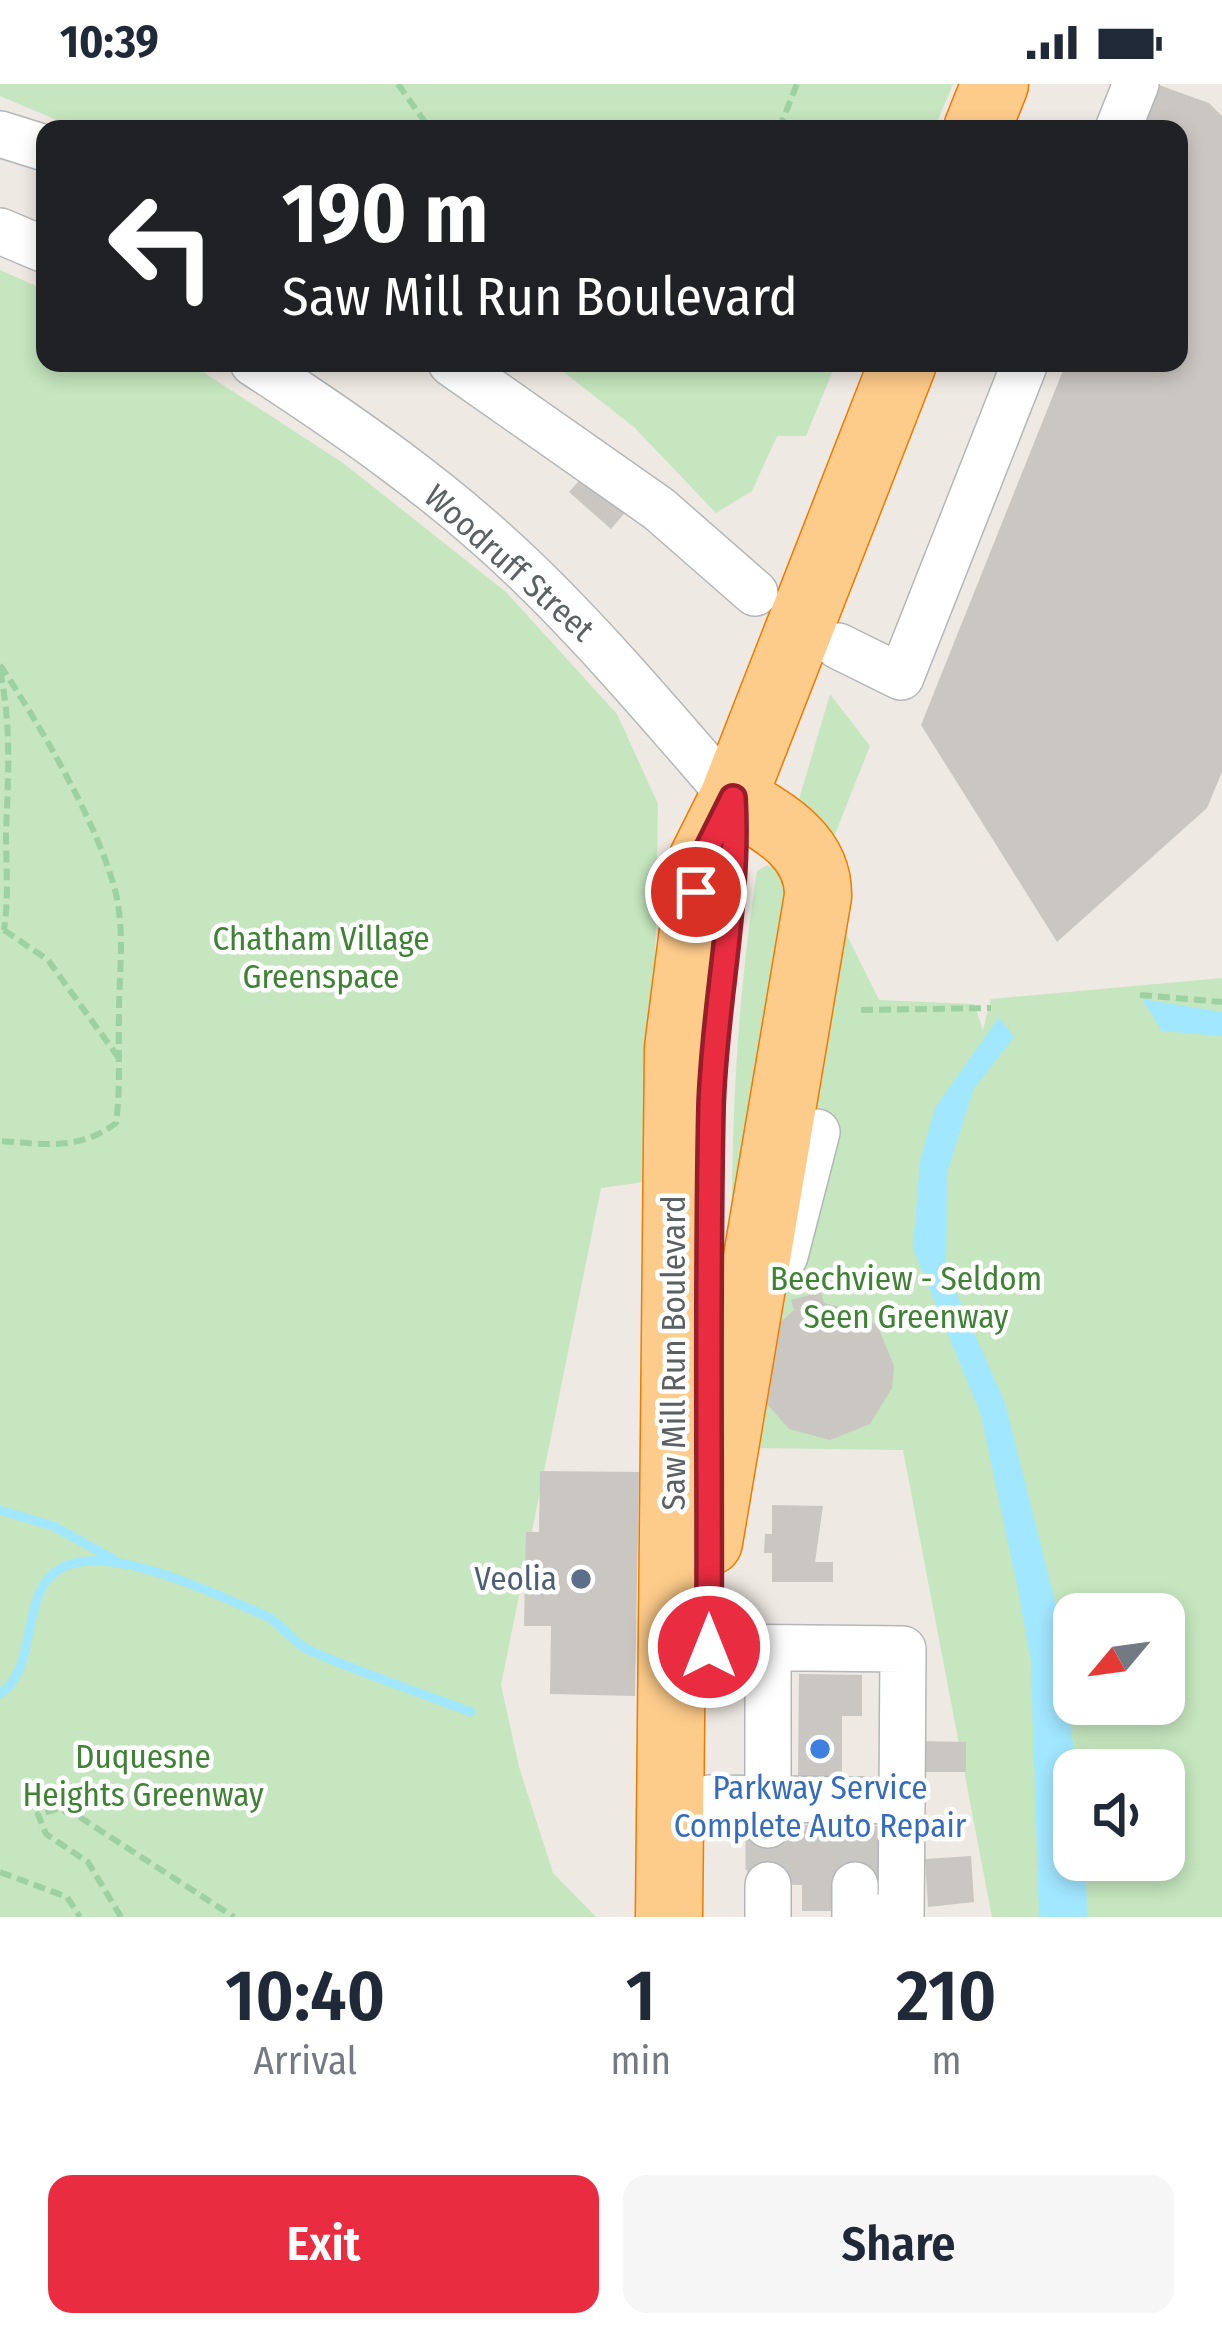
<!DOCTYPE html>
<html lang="en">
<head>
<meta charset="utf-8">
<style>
  body { margin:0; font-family:"Fira Sans Condensed",sans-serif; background:#f6f6f7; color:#1f2937; height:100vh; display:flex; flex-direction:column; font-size:45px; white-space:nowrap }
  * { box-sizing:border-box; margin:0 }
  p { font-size:39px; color:#747a83 }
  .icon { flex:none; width:66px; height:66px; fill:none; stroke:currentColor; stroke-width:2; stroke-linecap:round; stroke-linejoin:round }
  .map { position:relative; height:1833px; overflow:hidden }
  .side { display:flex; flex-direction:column; background:#fff; flex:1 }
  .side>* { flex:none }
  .guide { position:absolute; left:36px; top:36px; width:1152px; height:252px; border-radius:24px; box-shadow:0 6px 18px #0003; background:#202124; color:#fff; overflow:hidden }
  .needle { width:78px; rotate:241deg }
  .controls { position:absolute; left:1053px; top:1509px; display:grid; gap:24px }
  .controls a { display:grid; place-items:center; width:132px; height:132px; border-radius:24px; background:#fff; box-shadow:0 6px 18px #0003; font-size:60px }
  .pin { position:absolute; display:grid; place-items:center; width:102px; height:102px; color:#fff; margin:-51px; border:6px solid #fff; border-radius:50%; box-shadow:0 3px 12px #0007 }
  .me { position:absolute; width:132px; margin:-66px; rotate:0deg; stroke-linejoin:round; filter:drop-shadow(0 0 9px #0008) }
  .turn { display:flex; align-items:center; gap:42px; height:252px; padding:0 48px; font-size:54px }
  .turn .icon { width:156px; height:156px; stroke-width:2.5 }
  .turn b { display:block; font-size:84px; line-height:102px }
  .eta { display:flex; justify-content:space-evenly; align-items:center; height:204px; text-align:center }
  .eta b { font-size:72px; font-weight:600; line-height:84px }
  .action { display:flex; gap:24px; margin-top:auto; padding:24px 48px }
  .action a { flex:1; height:138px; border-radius:24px; background:#ea2c40; color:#fff; font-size:48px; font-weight:600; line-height:138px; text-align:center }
  .action a+a { background:#f6f6f7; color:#1f2937 }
  .status { display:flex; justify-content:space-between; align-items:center; height:84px; padding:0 60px; background:#fff; direction:ltr }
  .status svg { height:33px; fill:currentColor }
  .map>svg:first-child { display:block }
  .green { fill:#c5e6be; fill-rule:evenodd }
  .water { fill:#a1e7ff }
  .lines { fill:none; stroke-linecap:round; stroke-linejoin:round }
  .stream { stroke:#a1e7ff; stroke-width:9 }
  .building { fill:#cac6c2 }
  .minor-tunnel { stroke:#c9c7c2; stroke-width:45; stroke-dasharray:45 22; stroke-linecap:butt }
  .minor-casing { stroke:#b3b7ba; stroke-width:48 }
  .highway-casing { stroke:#f07a00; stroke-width:69 }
  .path { stroke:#9dd1a2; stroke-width:6; stroke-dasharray:12 6; stroke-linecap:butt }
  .minor { stroke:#fff; stroke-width:45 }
  .highway { stroke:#fdcb8a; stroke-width:66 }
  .route-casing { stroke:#981d2a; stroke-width:30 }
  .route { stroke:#ea2c40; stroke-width:21 }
  .service-dot { fill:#5c6f8a; stroke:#fff; stroke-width:4.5 }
  .shop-dot { fill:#3f7fe0; stroke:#fff; stroke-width:4.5 }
  .labels { text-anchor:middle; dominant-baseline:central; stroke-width:9; stroke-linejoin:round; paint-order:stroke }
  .street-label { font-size:33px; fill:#5b6063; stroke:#fff }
  .park-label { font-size:33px; fill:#3e8233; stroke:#fff }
  .service-label { font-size:33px; fill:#4e5e75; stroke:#fff; text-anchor:end }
  .shop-label { font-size:33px; fill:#366cbe; stroke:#fff }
</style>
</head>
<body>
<div class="status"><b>10:39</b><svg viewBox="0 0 49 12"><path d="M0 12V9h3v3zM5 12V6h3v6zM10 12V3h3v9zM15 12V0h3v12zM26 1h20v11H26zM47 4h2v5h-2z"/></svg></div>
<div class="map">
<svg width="1222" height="1833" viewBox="0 0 1222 1833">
  <rect width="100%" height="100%" fill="#eee9e2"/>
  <path class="green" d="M 0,0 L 953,0 L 934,45 L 78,45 L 0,12 Z
    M 0,186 L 45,206 L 45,279 L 187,279 L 200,286 L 343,379 L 506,508 L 617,630 L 658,720 L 651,1097 L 601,1104 L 501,1601 L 519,1683 L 553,1789 L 596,1833 L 0,1833 Z
    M 552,279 L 836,279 L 806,352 L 777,352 L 752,407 L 716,429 L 634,343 Z
    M 830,610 L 870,662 L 818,793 L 879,916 L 974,920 L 983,946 L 991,915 L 1222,894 L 1222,1833 L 992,1833 L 903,1366 L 754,1364 L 739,1115 L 732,1113 C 733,1003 740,896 757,787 L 767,781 L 778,787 ZM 1074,1530 L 1164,1530 L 1164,1620 L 1074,1620 ZM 1074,1686 L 1164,1686 L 1164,1776 L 1074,1776 Z"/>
  <path class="water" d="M 1142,915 L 1222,928 L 1222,952 L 1162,947 Z
    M 999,933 L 1014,953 L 973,1006 L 947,1089 L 946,1185 L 1005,1319 L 1056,1522 L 1076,1686 L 1074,1776 L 1086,1776 L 1087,1833 L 1039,1833 L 1031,1578 L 1018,1506 L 981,1331 L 913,1164 L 920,1077 L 935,1024 Z"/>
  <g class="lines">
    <path class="stream" d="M 0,1426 L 53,1442 L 115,1476
      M 0,1610 C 41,1582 17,1506 63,1483 C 112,1459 217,1511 264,1531 C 281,1537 290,1557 307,1565 C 360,1589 416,1607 471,1628"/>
  </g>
  <path class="building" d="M 1156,0 L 1209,19 L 1222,32 L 1222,688 L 1207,724 L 1057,858 L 921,641 L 1066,279 L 1179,279 L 1179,45 L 1138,45 Z
    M 587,388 L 629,424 L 611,445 L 569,408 Z
    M 821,1208 L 824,1219 L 862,1229 L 878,1243 L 894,1282 L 892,1304 L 870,1340 L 830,1356 L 789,1345 L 761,1313 L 767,1250 L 794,1226 L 791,1216 Z
    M 540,1387 L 639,1388 L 635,1612 L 550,1610 L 551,1542 L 524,1542 L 526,1448 L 539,1448 Z
    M 772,1421 L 823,1422 L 815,1478 L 833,1478 L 833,1498 L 772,1498 L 772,1469 L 764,1469 L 765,1450 L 772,1450 Z
    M 799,1590 L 862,1591 L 862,1632 L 842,1632 L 842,1697 L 798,1697 Z
    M 918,1657 L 966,1658 L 966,1688 L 918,1688 Z
    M 748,1740 L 886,1742 L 885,1802 L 831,1801 L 831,1827 L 802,1827 L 802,1801 L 747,1800 Z
    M 971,1772 L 974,1818 L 928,1823 L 925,1775 Z"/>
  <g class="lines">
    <path class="minor-tunnel" d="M 768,1741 L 768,1801
      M 855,1801 L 856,1742"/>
    <defs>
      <path id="minor" d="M 1118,45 L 1136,0
        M 0,50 L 45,64
        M 0,147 L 45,166
        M 253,279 C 347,340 442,406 523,484 C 598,556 665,636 733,714
        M 451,279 L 659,425 L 755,509
        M 838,562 L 901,593 L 1025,279
        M 785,1172 L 817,1048
        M 709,1563 L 903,1565 L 902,1717
        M 768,1564 L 768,1741
        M 709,1714 L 902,1717 L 901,1831 L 878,1833
        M 855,1801 L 855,1833
        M 768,1833 L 768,1801"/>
      <path id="highway" d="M 977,45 L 995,0
        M 709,1458 L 818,812 C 819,761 772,737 733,714
        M 669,1833 L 678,964 L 702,776 L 733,714 L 903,279"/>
    </defs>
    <use href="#minor" class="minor-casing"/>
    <use href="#highway" class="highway-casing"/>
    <path class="path" d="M 398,0 L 430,45
      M 779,45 L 797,0
      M 0,581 C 40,641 99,741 116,810 C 125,850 119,890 119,929 C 118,967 121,1002 116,1039 C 80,1067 43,1060 0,1057
      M 0,587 C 12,643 8,694 6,750 C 6,784 9,813 4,846
      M 4,846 L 48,876 L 118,973
      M 1140,911 L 1222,918
      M 861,926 L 991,924
      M 0,1788 L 67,1813 L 80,1833
      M 121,1833 L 88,1778 L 46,1750 L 38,1730 L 58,1725 L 78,1732 L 234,1833"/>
    <use href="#minor" class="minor"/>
    <use href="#highway" class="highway"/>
  </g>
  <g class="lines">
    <defs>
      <path id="route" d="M 696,808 L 702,776 L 733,714 C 739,817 714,919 711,1023 C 707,1203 710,1383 709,1563"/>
    </defs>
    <use href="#route" class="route-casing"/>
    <use href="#route" class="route"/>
  </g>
  <circle class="service-dot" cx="581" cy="1495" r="12"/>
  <circle class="shop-dot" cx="820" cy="1665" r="12"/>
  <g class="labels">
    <g class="street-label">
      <text transform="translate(509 479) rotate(42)">Woodruff Street</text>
      <text transform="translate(674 1269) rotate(-90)">Saw Mill Run Boulevard</text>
    </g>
    <g class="park-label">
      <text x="321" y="855">Chatham Village<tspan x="321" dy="38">Greenspace</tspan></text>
      <text x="906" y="1195">Beechview - Seldom<tspan x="906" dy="38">Seen Greenway</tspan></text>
      <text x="143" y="1673">Duquesne<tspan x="143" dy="38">Heights Greenway</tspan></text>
    </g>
    <g class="service-label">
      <text x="557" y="1495">Veolia</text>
    </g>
    <g class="shop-label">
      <text x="820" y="1704">Parkway Service<tspan x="820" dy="38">Complete Auto Repair</tspan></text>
    </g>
  </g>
</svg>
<div class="controls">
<a><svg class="needle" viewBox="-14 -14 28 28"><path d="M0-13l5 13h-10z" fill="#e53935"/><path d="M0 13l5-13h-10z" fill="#747a83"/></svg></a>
<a><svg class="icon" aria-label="sound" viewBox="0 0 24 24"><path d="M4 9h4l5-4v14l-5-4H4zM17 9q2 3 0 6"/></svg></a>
</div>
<div class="pin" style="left:696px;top:808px;background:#d93025"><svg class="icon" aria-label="arrive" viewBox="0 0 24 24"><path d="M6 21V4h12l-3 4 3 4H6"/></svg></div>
<svg class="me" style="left:709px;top:1563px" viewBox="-20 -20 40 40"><circle r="17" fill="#ea2c40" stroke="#fff" stroke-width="3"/><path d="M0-11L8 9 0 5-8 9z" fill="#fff"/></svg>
<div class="guide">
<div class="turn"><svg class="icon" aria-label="left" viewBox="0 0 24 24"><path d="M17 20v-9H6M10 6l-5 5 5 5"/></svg><div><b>190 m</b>Saw Mill Run Boulevard</div></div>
</div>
</div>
<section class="side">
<div class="eta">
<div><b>10:40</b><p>Arrival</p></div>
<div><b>1</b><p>min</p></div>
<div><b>210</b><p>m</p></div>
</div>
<div class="action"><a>Exit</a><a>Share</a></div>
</section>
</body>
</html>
